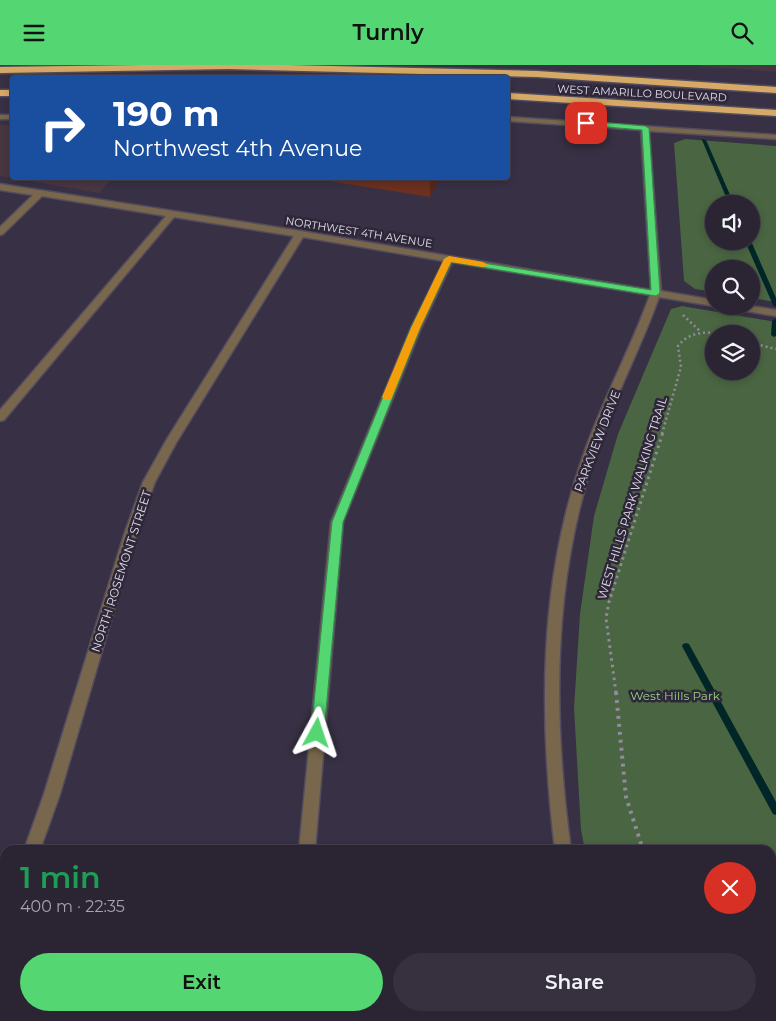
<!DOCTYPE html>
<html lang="en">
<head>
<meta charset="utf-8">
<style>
  body { margin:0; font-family:Montserrat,sans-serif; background:#36303f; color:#f1f3f6; height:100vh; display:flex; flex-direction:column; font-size:19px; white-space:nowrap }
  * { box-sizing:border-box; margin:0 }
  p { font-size:16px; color:#a5a4ac }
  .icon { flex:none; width:28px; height:28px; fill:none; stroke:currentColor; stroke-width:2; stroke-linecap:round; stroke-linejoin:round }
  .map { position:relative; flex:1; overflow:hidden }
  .details { position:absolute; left:0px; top:780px; width:776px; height:176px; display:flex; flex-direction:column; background:#2a2433; border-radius:15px 15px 0 0; box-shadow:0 2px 8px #0003,0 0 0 1px #46414e }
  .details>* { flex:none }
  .hud { position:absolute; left:10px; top:10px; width:500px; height:105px; border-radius:5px; box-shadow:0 2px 8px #0003,0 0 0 1px #46414e; background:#1a4fa0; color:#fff; overflow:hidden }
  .buttons { position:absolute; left:705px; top:130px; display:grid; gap:10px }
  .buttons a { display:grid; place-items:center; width:55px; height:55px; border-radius:50%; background:#2a2433; box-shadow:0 2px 8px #0003,0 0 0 1px #46414e; font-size:25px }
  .pin { position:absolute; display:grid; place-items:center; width:42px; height:42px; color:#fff; margin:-21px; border-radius:10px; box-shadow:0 2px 8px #0006 }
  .me { position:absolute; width:55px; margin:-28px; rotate:5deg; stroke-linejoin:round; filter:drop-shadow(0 0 4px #0008) }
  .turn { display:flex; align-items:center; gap:18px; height:105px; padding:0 20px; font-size:22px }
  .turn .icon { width:65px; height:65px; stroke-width:2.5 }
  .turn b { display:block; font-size:35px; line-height:42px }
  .round { display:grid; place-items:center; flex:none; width:52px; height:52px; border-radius:26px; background:#36303f }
  .headline { display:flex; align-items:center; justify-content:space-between; height:85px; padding:0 20px }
  h1 { font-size:30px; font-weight:600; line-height:38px; color:#1e9e55 }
  .primary-button { display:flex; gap:10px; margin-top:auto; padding:10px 20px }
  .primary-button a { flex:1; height:58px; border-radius:30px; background:#54d672; color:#111; font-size:20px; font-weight:600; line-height:58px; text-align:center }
  .primary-button a+a { background:#36303f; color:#f1f3f6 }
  header { display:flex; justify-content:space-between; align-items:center; height:65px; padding:0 20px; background:#54d672; color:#111; font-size:22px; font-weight:600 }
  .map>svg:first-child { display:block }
  .commercial { fill:#483640 }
  .green { fill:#4a6541; fill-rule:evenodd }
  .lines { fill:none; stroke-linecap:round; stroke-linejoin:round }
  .stream { fill:#012627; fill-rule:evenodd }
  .minor-casing { stroke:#534c5e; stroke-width:3 }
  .highway-casing { stroke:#534c5e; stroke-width:3 }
  .path-far2 { stroke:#918b9b; stroke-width:2.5; stroke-dasharray:2 3; stroke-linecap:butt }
  .path-far1 { stroke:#918b9b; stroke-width:3; stroke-dasharray:2.5 4; stroke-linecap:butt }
  .path { stroke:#918b9b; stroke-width:4; stroke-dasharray:3 5; stroke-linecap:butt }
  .minor { fill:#78674c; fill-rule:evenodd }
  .highway { fill:#d6aa66; fill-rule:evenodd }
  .wall { fill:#6b301e }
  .shaded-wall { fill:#572718 }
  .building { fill:#7c3823; stroke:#572718 }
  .route { fill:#54d672; stroke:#378b4a }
  .slow { fill:#f59e0b }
  .labels { text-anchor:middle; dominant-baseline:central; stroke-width:5; stroke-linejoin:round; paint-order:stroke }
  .far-street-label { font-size:11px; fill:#e1dce9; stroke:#2e2639 }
  .street-label { font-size:12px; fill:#e1dce9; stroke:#2e2639 }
  .park-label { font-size:12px; fill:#97d683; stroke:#2e2639 }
</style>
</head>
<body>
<header><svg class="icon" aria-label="menu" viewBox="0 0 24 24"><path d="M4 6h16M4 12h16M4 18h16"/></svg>Turnly<svg class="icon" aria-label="search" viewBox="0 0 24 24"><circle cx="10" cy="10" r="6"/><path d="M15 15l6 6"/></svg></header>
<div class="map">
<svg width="776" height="956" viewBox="0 0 776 956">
  <rect width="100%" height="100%" fill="#383044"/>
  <path class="commercial" d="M 698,0 L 776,0 L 776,7 L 697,1 Z
    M 0,60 L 12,60 L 12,112 L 113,113 L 99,128 L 0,111 Z"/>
  <path class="green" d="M 685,74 L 776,81 L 776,237 L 751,233 L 751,204 L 714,204 L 714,227 L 695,224 L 684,216 L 674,78 ZM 714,139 L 751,139 L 751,176 L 714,176 Z
    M 682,241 L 776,257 L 776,956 L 621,956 L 620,951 L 771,951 L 771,785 L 585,785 L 581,765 L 574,643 L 580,549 L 594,451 L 618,369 L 671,244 ZM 714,269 L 751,269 L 751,306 L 714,306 Z"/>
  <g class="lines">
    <path class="stream" d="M 702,74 L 706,75 L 734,139 L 729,139 L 702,75 Z
      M 745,176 L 751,176 L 776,233 L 776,242 L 773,240 Z
      M 775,254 L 776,254 L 776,271 L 774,272 L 771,270 L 772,256 Z
      M 686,578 L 689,579 L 776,737 L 776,750 L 773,749 L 683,583 L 682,581 L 683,579 Z"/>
    <defs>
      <path id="minor" d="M 0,50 L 12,50 L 12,54 L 0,54 Z
        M 508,52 L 776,70 L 776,74 L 649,66 L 661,226 L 714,235 L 714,241 L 659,232 C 640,286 611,338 594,393 C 552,521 553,653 571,785 L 555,785 C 539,653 538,518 583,391 C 602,336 630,285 650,230 L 452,197 L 421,263 L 343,457 L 315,785 L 299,785 L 331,457 L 411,263 L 444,196 L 303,172 L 176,378 L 155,417 L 136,470 L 60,729 L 40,785 L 24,785 L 44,729 L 124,470 L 143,417 L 167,374 L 294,171 L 174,152 L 4,355 L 0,356 L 0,345 L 166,151 L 42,131 L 3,169 L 0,170 L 0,162 L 33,130 L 0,125 L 0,119 L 300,166 L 651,225 L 641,65 L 508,56 Z
        M 729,241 L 751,241 L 776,245 L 776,251 L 734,244 Z
        M 5,851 L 5,879 L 0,882 L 0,853 Z
        M 282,951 L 300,951 L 300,956 L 282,956 Z
        M 578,951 L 596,951 L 597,956 L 579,956 Z"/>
      <path id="highway" d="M 140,0 L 288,0 L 537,6 L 776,22 L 776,28 L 537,12 L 228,4 L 0,8 L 0,2 Z
        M 0,25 L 12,25 L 12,31 L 0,31 Z
        M 508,28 L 776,45 L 776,51 L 508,34 Z"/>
    </defs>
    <use href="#minor" class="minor-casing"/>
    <use href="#highway" class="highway-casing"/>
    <path class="path-far2" d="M 683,250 L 701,267
      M 751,278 L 776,284
      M 662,369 L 681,302 L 678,281 C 689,267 705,266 721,269"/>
    <path class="path-far1" d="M 616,628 L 606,553 L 609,537 L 663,367"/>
    <path class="path" d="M 616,627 L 626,732 L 643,785
      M 771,946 L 775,956"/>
    <use href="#minor" class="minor"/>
    <use href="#highway" class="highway"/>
  </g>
  <path class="wall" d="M 303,112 L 440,112 L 430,132 Z"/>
  <path class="shaded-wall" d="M 432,112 L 440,112 L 430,132 L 430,115 Z"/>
  <path class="building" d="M 414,112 L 432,112 L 430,115 Z"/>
  <path class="route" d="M 586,56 L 645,61 L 649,63 L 660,228 L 656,231 L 451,197 L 420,263 L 343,457 L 324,668 L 322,673 L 317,675 L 313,673 L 311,668 L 332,457 L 411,263 L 446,192 L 651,225 L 642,65 L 583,60 L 582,58 Z"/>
  <path class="slow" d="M 449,191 L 483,197 L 488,200 L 483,202 L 451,197 L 420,263 L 392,332 L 391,335 L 384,335 L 382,332 L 411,263 L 444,194 Z"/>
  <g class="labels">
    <g class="far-street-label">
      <text transform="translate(642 28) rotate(3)">WEST AMARILLO BOULEVARD</text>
      <text transform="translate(359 167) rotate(9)">NORTHWEST 4TH AVENUE</text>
    </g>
    <g class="street-label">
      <text transform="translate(597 376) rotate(-69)">PARKVIEW DRIVE</text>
      <text transform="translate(632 433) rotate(-73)">WEST HILLS PARK WALKING TRAIL</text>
      <text transform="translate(121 506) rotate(-72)">NORTH ROSEMONT STREET</text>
    </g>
    <g class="park-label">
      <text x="675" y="630">West Hills Park</text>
    </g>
  </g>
</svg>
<div class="buttons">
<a><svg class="icon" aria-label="sound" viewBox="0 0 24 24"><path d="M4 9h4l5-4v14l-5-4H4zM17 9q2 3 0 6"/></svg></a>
<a><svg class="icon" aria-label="search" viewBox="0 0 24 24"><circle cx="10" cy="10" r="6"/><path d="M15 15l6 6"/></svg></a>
<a><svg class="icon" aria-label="layers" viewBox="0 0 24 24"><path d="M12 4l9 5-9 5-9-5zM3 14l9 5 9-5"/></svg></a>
</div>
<div class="pin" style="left:586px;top:58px;background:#d93025"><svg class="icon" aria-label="arrive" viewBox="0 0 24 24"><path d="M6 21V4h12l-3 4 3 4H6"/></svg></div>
<svg class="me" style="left:317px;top:668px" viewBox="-20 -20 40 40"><path d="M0-17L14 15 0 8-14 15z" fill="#54d672" stroke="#fff" stroke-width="4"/></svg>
<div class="hud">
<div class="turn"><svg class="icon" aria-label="right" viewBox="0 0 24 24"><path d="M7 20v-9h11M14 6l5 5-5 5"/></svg><div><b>190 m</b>Northwest 4th Avenue</div></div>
</div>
<section class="details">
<div class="headline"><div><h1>1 min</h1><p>400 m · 22:35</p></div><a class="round" style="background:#d93025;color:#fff"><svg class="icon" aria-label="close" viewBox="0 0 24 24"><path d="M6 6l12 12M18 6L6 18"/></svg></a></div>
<div class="primary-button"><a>Exit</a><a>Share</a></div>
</section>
</div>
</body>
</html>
